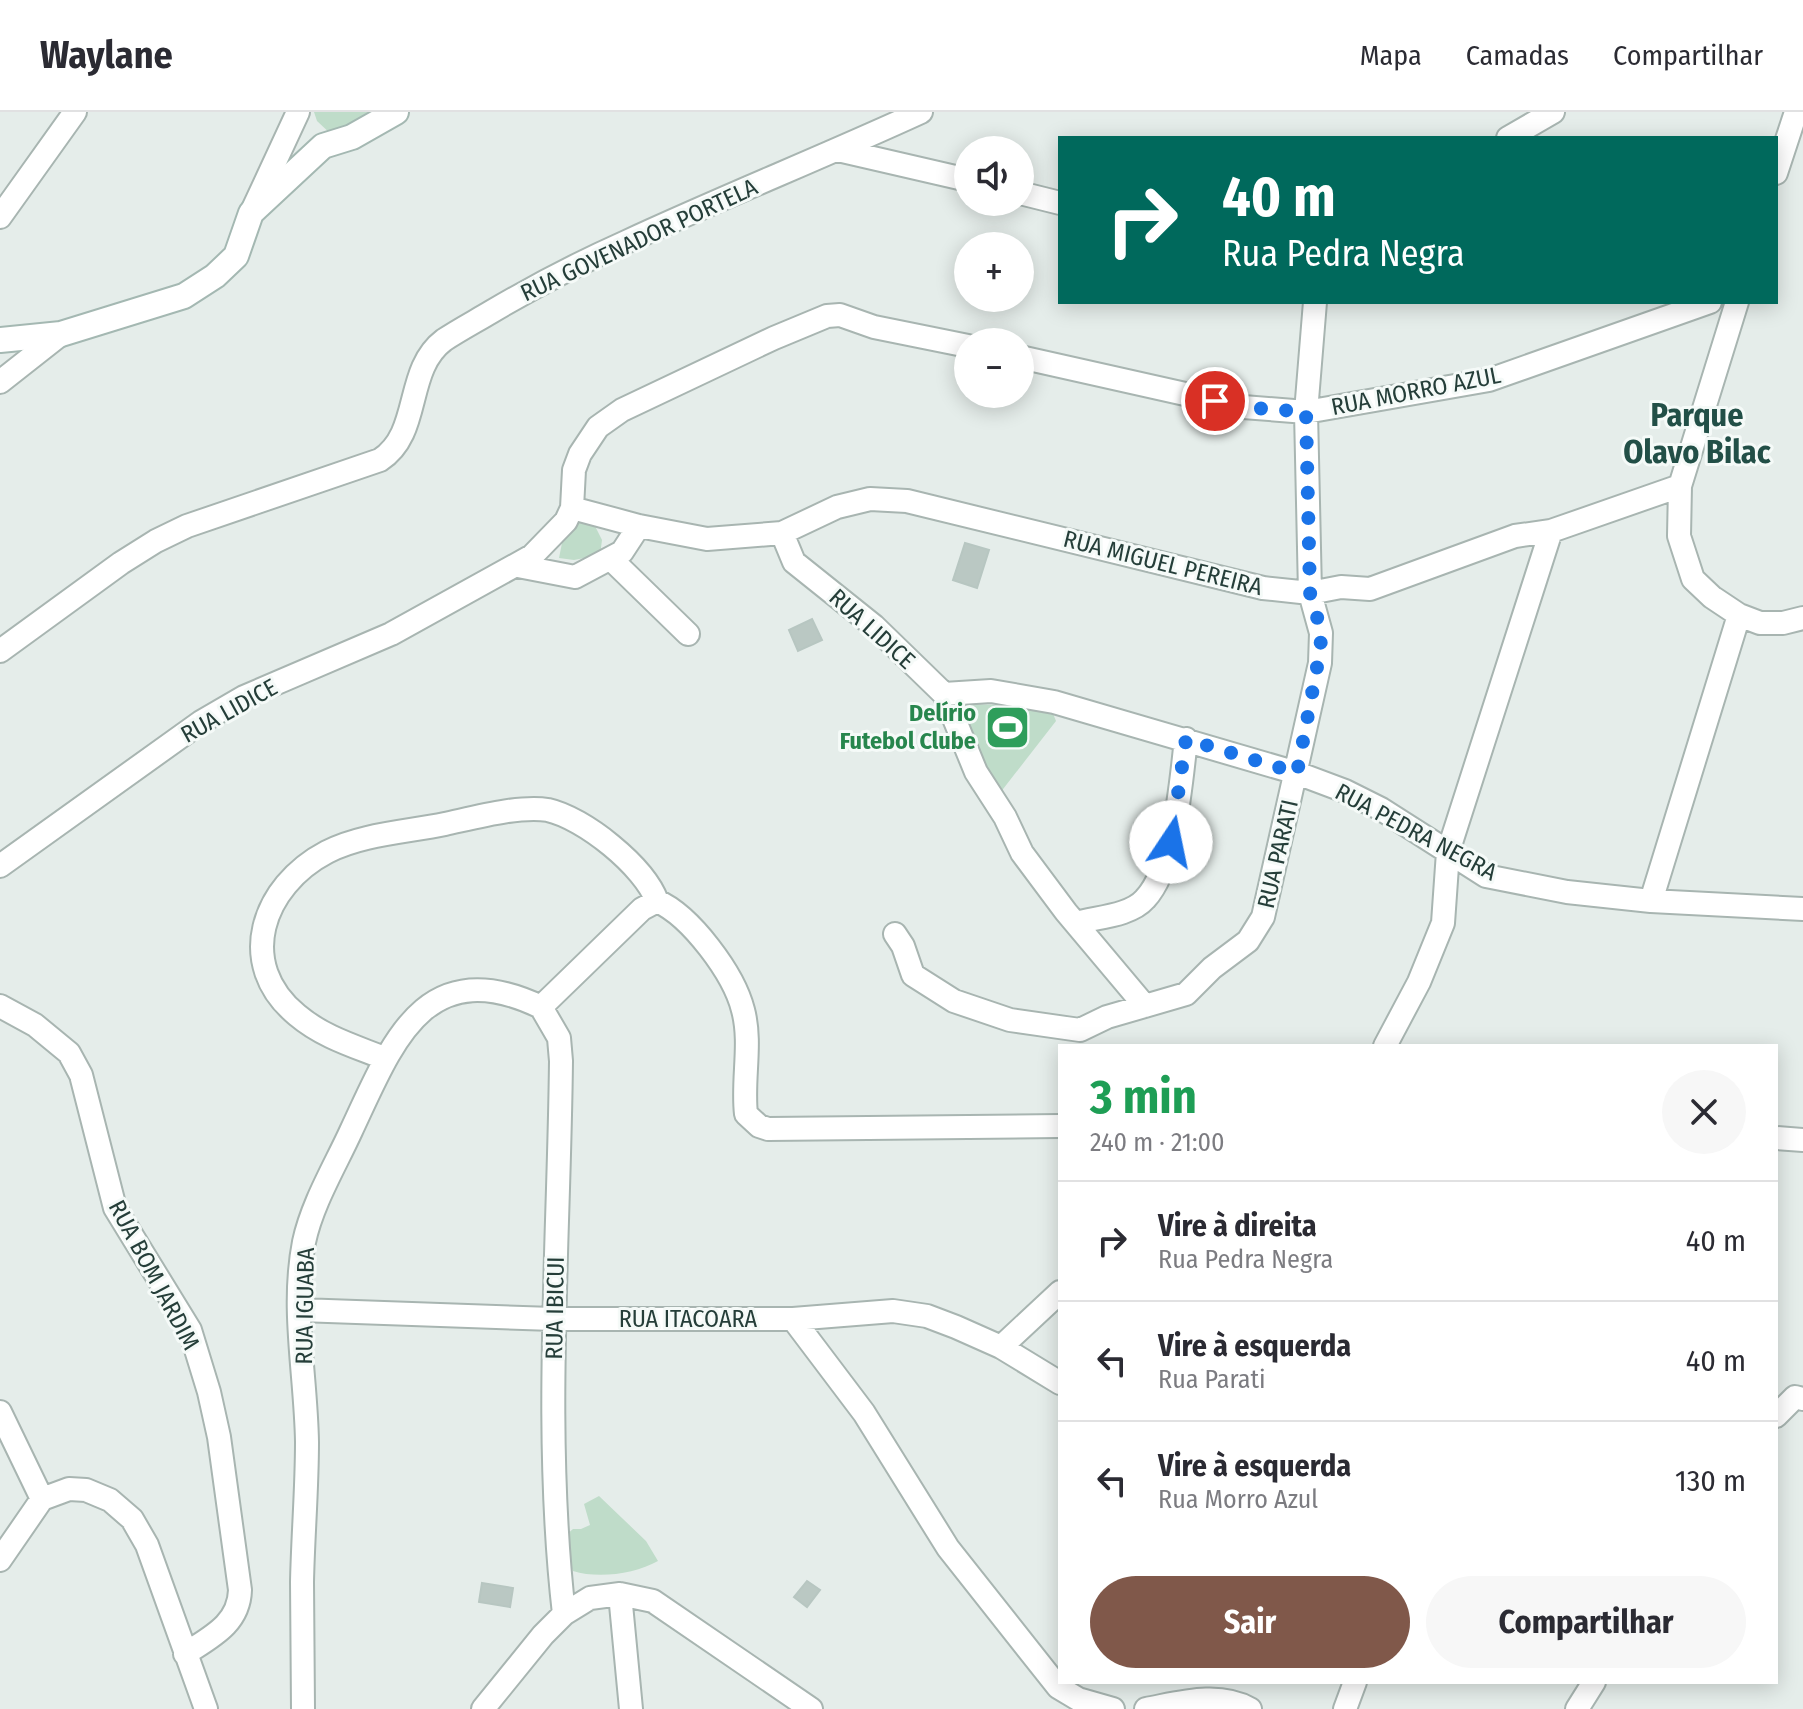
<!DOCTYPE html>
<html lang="pt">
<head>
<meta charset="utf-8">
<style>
  body { margin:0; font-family:"Fira Sans Condensed",sans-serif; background:#f7f7f7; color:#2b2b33; height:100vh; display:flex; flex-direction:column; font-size:30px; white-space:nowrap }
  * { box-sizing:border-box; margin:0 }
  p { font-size:26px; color:#7c7c81 }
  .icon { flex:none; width:44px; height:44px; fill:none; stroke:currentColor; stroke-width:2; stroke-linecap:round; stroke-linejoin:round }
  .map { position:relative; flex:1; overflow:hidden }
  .drawer { position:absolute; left:1058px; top:932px; width:720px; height:640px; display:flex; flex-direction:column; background:#fff; border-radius:0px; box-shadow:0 4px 20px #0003 }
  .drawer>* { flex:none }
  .hud { position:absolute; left:1058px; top:24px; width:720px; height:168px; border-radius:0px; box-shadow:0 4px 20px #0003; background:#00695c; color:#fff; overflow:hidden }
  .buttons { position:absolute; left:954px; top:24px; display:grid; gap:16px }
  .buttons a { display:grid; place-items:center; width:80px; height:80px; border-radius:50%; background:#fff; box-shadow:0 4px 20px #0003; font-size:40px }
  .pin { position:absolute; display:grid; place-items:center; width:68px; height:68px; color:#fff; margin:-34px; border:4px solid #fff; border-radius:50%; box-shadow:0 2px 8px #0007 }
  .me { position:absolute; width:88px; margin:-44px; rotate:11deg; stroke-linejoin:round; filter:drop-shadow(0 0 6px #0008) }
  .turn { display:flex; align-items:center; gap:28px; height:168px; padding:0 32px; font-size:36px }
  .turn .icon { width:104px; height:104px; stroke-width:2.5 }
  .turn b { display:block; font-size:56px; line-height:68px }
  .round { display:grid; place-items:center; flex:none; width:84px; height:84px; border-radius:42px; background:#f7f7f7 }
  .headline { display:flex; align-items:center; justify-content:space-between; height:136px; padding:0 32px }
  h1 { font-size:48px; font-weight:700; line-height:60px; color:#1e9e55 }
  .cta { display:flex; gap:16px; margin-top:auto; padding:16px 32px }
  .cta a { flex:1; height:92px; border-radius:48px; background:#80584a; color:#fff; font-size:32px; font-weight:700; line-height:92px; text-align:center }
  .cta a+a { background:#f7f7f7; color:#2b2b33 }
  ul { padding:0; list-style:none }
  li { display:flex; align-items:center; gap:24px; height:120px; padding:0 32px; border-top:2px solid #e1e1e2 }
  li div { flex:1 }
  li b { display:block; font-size:30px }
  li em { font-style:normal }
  header { display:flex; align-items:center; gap:48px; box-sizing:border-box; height:112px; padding:0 40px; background:#fff; border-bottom:2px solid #e1e1e2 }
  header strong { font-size:38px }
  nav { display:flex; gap:44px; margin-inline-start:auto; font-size:28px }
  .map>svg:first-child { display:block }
  .green { fill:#bfdcc9 }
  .building { fill:#bac8c3; stroke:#b7c6c1; stroke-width:2 }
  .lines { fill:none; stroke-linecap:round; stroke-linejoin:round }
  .minor-casing { stroke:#a8b5b1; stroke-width:26 }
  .secondary-casing { stroke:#a4b8b2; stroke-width:28 }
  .minor { stroke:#fff; stroke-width:22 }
  .secondary { stroke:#fff; stroke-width:24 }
  .route { stroke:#1a73e8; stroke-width:14; stroke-dasharray:0 25.2 }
  .labels { text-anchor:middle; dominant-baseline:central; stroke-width:6; stroke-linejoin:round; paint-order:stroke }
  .street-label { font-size:24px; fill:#253e39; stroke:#f5faf8 }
  .leisure-label { font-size:24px; font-weight:bold; fill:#27864d; stroke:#f5faf8; text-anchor:end }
  .district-label { font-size:32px; font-weight:bold; fill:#224f47; stroke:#f5faf8 }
</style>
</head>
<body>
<header>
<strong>Waylane</strong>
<nav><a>Mapa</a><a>Camadas</a><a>Compartilhar</a></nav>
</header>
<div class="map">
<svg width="1803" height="1597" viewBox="0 0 1803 1597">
  <rect width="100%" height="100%" fill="#e5edea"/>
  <path class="green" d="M 314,0 L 368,0 L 333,24 L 317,9 Z
    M 578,411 L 594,412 L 602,428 L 600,443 L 574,448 L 559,446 L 563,426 Z
    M 966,592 L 1005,593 L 1052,599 L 1056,609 L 1000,681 C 984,654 960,625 966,592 Z
    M 599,1384 L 646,1429 L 658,1449 C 635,1462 598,1467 573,1459 L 565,1439 L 566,1423 L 573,1417 L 581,1417 L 590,1413 L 584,1392 Z"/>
  <path class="building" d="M 965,431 L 989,438 L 977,476 L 953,468 Z
    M 812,507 L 822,528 L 798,539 L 789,518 Z
    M 807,1469 L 820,1478 L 807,1495 L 794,1485 Z
    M 482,1471 L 513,1476 L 510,1495 L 479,1490 Z"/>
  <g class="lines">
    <defs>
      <path id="minor" d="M 1508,26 L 1553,0
        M 838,38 L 968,68
        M 1776,61 L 1796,0
        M 1020,81 L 1060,91
        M 253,97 L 298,0
        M 0,105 L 75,0
        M 1737,190 L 1680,374 L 1679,424 L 1693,467 L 1712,485 L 1739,503 L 1760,511 L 1783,511 L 1803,506
        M 1020,245 L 1243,295 L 1306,300 L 1489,268 L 1710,190
        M 0,270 L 61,222
        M 572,396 L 639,414 L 707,427 L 782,421 L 794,450 L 874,514 L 944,582 L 976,660 L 1005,705 L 1022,741 L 1066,800 L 1145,894
        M 782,421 L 837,395 L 870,387 L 907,389 L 1263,476 L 1310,481 L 1341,475 L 1370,477 L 1515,424 L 1551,419 L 1680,374
        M 611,447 L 688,522
        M 518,454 L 575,465 L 622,440 L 639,414
        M 0,539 L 121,451 L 156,429 L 187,414 L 380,348 C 422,321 404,258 444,228 C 459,218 476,209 491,200 C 535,174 579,151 626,130 C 723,85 823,45 921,0
        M 944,582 L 991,579 L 1054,590 L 1297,661 L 1345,679 L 1381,697 L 1486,764 L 1567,780 L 1651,789 L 1803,797
        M 0,754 L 201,610 L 244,585 L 391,522 L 532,444 L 566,409 L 572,396 L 574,358 L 580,342 L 598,315 L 622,298 L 774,226 L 827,204 L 840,203 L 874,215 L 968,234
        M 1651,789 L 1739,503
        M 1076,811 C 1097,805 1130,804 1145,787 C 1175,755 1181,670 1186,627
        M 895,822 L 903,834 L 913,863 L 954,889 L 1010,908 L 1080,918 L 1107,905 L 1186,882 L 1212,856 L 1248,829 L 1263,805 L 1320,551 L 1321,521 L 1310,481 L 1306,300 L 1315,190
        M 0,894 L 35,913 L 69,941 L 81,963 L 115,1096 L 190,1218 L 209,1280 L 219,1325 L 240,1478 C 239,1512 211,1525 185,1542
        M 541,895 L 642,797 L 657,789 C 691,804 734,862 743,898 C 752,931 742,968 746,1002 L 759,1014 L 768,1017 L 1060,1014
        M 541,895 L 559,926 L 561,949 C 559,1133 543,1319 564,1502
        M 1385,934 L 1419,870 L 1443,811 L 1448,740 L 1551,419
        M 384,946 C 354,934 323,925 297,903 C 235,852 262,774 327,740 C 362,722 407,720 445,712 C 473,706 520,693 548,698 C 584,706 644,754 657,789
        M 1776,1026 L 1803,1028
        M 300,1198 L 553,1207 L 793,1207 L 893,1199 L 927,1204 L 956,1215 L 1001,1235 L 1060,1271
        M 793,1207 L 864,1301 L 948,1436 L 1058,1575 L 1078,1587 L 1113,1597
        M 1001,1235 L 1060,1180
        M 0,1300 L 42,1387
        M 1776,1304 L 1795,1285 L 1803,1287
        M 0,1448 L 42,1387 L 69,1377 L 86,1378 L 110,1388 L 132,1407 L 147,1433 L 206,1597
        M 620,1482 L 631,1597
        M 303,1597 C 303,1555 302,1512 302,1470 C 303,1423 307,1377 307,1330 C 306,1264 291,1196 304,1130 C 312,1092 335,1054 351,1019 C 392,932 424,839 541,895
        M 483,1597 L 543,1523 L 564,1502 L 590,1486 L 620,1482 L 653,1489 L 811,1597
        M 1146,1597 C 1179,1591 1218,1579 1250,1597
        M 1345,1597 L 1355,1570
        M 1577,1597 L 1594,1570"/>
      <path id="secondary" d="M 0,228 L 61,222 L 184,184 L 215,164 L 236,144 L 251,101 L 323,34 L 352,25 L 396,0"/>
    </defs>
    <use href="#minor" class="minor-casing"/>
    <use href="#secondary" class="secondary-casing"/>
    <use href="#minor" class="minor"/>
    <use href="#secondary" class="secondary"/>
  </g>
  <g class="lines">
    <path class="route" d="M 1171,730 L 1186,627 L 1297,661 L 1321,534 L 1319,512 L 1310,481 L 1306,300 L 1243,295 L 1215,289"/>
  </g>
  <defs>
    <symbol id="stadium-square" viewBox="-11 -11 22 22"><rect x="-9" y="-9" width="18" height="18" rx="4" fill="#2e9e5b" stroke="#f5faf8"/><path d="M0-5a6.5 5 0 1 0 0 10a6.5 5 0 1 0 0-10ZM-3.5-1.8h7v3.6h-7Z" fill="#fff"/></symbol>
  </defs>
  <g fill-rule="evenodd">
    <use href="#stadium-square" x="982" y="590" width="51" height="51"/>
  </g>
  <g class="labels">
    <g class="street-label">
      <text transform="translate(639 128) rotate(-25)">RUA GOVENADOR PORTELA</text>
      <text transform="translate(1416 279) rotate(-11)">RUA MORRO AZUL</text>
      <text transform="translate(1163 451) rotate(14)">RUA MIGUEL PEREIRA</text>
      <text transform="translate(872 517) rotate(42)">RUA LIDICE</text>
      <text transform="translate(229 599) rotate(-29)">RUA LIDICE</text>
      <text transform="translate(1416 720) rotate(28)">RUA PEDRA NEGRA</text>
      <text transform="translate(1278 742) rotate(-77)">RUA PARATI</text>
      <text transform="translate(154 1163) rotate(62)">RUA BOM JARDIM</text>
      <text transform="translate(305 1194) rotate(-89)">RUA IGUABA</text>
      <text transform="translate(555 1196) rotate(-89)">RUA IBICUI</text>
      <text x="688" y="1207">RUA ITACOARA</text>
    </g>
    <g class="leisure-label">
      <text x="976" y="601">Delírio<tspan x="976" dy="28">Futebol Clube</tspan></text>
    </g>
    <g class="district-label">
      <text x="1697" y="303">Parque<tspan x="1697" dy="37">Olavo Bilac</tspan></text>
    </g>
  </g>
</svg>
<div class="buttons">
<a><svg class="icon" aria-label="sound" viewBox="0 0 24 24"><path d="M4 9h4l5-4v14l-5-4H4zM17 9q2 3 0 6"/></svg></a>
<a>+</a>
<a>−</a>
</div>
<div class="pin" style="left:1215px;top:289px;background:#d93025"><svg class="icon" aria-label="arrive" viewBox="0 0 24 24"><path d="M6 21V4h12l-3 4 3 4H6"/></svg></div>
<svg class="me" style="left:1171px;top:730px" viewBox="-20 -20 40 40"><circle r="19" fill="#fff"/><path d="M0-13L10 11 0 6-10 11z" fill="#1a73e8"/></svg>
<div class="hud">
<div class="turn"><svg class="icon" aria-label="right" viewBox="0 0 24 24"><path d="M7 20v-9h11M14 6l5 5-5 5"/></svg><div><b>40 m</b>Rua Pedra Negra</div></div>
</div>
<section class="drawer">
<div class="headline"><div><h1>3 min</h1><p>240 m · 21:00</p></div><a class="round"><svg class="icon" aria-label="close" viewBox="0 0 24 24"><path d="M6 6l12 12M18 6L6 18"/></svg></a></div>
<ul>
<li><svg class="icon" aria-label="right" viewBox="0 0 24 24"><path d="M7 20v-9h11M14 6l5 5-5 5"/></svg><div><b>Vire à direita</b><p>Rua Pedra Negra</p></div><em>40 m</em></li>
<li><svg class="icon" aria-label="left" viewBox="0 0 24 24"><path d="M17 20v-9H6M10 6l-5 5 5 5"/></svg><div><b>Vire à esquerda</b><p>Rua Parati</p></div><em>40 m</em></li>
<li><svg class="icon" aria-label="left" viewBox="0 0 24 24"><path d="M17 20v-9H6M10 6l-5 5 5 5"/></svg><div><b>Vire à esquerda</b><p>Rua Morro Azul</p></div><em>130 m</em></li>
</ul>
<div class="cta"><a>Sair</a><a>Compartilhar</a></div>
</section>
</div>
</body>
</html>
